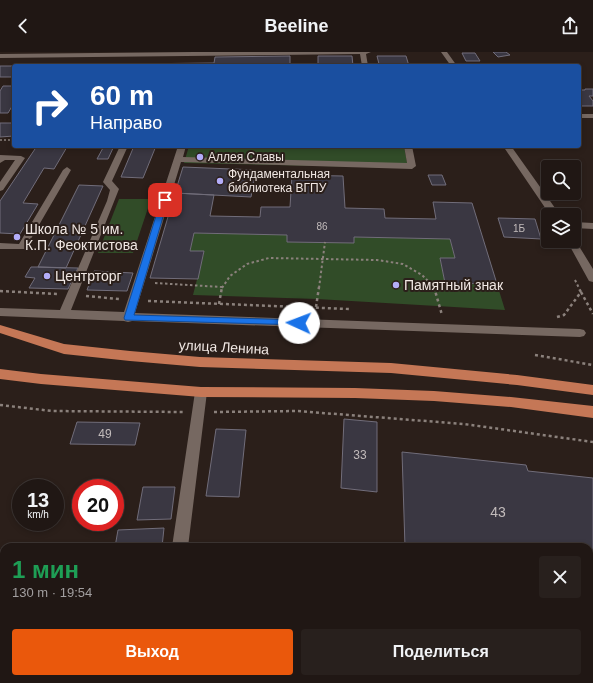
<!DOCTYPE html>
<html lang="ru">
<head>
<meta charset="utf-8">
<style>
  body { margin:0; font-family:Helvetica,sans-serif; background:#28201d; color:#f1f3f6; height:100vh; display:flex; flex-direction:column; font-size:15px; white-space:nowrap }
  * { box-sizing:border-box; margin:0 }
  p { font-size:13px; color:#a29fa0 }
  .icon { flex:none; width:22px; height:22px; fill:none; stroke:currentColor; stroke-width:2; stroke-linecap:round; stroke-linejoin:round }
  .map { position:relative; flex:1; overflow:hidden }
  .sheet { position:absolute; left:0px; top:491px; width:593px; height:140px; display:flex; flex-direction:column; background:#201714; border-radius:12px 12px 0 0; box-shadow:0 2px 6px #0003,0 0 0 1px #3d3634 }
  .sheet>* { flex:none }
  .guide { position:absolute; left:12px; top:12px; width:569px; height:84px; border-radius:4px; box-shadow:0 2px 6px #0003,0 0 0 1px #3d3634; background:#1a4fa0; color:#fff; overflow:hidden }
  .fabs { position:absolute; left:541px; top:108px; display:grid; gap:8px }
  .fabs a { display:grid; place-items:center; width:40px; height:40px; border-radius:4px; background:#201714; box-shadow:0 2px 6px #0003,0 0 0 1px #3d3634; font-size:20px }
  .speed { position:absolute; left:12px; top:427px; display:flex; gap:8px; font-size:20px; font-weight:700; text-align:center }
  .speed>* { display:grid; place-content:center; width:52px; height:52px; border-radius:50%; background:#201714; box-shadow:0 2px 6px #0003,0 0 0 1px #3d3634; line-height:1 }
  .speed small { font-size:10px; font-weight:400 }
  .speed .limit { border:6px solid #d22; background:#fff; color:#111 }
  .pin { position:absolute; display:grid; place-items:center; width:34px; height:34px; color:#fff; margin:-17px; border-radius:8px; box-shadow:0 2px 6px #0006 }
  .me { position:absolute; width:44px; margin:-22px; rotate:272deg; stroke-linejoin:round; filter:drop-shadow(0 0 3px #0008) }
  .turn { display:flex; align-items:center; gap:14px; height:84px; padding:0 12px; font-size:18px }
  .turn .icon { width:52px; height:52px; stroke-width:2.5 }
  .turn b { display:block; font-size:28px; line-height:34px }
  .round { display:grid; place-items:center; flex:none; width:42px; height:42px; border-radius:4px; background:#28201d }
  .summary { display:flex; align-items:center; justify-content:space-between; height:68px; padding:0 12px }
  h1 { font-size:24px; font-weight:700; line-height:30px; color:#1e9e55 }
  .button { display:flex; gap:8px; margin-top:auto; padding:8px 12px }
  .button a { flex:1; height:46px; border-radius:4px; background:#ea580c; color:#fff; font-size:16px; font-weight:700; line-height:46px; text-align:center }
  .button a+a { background:#28201d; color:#f1f3f6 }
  header { display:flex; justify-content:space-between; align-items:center; height:52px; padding:0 12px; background:#201714; font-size:18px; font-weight:700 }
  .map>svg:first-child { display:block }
  .green { fill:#314c28 }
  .building { fill:#3a3742; stroke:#716d7a }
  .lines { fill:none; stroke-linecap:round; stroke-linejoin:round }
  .path-far2 { stroke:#8b817c; stroke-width:1.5; stroke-dasharray:2 2; stroke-linecap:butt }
  .path-far1 { stroke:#8b817c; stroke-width:2; stroke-dasharray:2.5 2.5; stroke-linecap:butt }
  .path { stroke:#8b817c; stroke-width:2.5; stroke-dasharray:3 3; stroke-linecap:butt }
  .minor { fill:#766861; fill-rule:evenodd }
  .major { fill:#c57756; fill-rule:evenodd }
  .route { fill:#1a73e8; stroke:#114b97 }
  .poi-dot { fill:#b3adf9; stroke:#2b1f1a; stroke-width:1.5 }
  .labels { text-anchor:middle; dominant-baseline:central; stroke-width:4; stroke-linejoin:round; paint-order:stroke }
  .far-number-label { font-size:10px; fill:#c2bbbb }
  .far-poi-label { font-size:12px; fill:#f0e7e3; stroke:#2b1f1a; text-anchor:start }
  .number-label { font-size:12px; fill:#c2bbbb }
  .poi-label { font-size:14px; fill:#f0e7e3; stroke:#2b1f1a; text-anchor:start }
  .street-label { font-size:14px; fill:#f0e7e3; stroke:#2b1f1a }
  .near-number-label { font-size:14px; fill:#c2bbbb }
</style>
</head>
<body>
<header><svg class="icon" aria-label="back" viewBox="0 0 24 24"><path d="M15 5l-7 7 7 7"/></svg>Beeline<svg class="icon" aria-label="share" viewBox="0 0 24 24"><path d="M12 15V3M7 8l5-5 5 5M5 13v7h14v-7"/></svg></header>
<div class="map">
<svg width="593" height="631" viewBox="0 0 593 631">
  <rect width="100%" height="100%" fill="#2b1f1a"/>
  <path class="green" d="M 189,94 L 404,94 L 408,116 L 184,111 Z
    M 119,147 L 151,147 L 133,201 L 98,201 Z
    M 194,181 L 287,183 L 287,190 L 354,191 L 354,185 L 450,187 L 455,206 L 440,206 L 445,231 L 497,232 L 505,258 L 317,247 L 193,243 L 204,200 L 190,199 Z"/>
  <path class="building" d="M 493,0 L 506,0 L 510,3 L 498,5 Z
    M 462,1 L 475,1 L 480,9 L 466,9 Z
    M 290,4 L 290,14 L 126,14 L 127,12 L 214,11 L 215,5 Z
    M 318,4 L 352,4 L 353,14 L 318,14 Z
    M 377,4 L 406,4 L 409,14 L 387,14 L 386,12 L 379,12 Z
    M 0,14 L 14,14 L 14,25 L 0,25 Z
    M 3,34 L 14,34 L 14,51 L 8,61 L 0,61 L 0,39 Z
    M 585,37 L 593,37 L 593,44 L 589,44 L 593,49 L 593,54 L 579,54 L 579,38 L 585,38 Z
    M 0,71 L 14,71 L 14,84 L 0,85 Z
    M 37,94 L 67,95 L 54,117 L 44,116 L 23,151 L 38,152 L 20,182 L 0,181 L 0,149 Z
    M 104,94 L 114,94 L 108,107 L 97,107 Z
    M 134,94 L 156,94 L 143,126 L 121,125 Z
    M 183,115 L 256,118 L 251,145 L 175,141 Z
    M 292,123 L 343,124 L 345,156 L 384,157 L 385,166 L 436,167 L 433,150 L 472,151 L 497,232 L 445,231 L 440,206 L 455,206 L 450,187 L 354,185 L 354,191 L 287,190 L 287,183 L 194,181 L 190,199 L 204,199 L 198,227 L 150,226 L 175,141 L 214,143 L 210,164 L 260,165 L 261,155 L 290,155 Z
    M 428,123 L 442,123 L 446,133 L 432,133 Z
    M 79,133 L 103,134 L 66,216 L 38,215 Z
    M 498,166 L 535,167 L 541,187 L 504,185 Z
    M 31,215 L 38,215 L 78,216 L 68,237 L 29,236 L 35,226 L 25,225 Z
    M 94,219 L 133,221 L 127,239 L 87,238 Z
    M 344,367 L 377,370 L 377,440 L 341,436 Z
    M 77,370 L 140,371 L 135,393 L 70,392 Z
    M 216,377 L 246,378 L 239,445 L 206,444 Z
    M 402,400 L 526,413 L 528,419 L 593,426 L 593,523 L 589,523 L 589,495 L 405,495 Z
    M 143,435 L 175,435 L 171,467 L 137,468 Z
    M 164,476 L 162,495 L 115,495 L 118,478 Z
    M 223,492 L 259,493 L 259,495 L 223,495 Z
    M 428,627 L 528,627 L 528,631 L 428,631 Z"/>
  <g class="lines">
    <path class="path-far2" d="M 0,88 L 14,88"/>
    <path class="path-far1" d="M 575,228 L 579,236
      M 155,231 L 222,235
      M 222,236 L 230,224 L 247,212 L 269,206 L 377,208 L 403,212 L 422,223 L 435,236
      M 319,236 L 325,190"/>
    <path class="path" d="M 434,235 L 442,263
      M 0,239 L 57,242
      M 581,240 L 593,262
      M 86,244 L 119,247
      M 148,249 L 349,257
      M 219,252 L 222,235
      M 316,255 L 319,235
      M 557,265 L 564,263 L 581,240 L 578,235
      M 535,303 L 593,313
      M 0,353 L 52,359 L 183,360
      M 214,360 L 297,359 L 464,372 L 593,390"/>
    <path class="minor" d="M 194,0 L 371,0 L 366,2 L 368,14 L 362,14 L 360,2 L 0,6 L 0,2 Z
      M 441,0 L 447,0 L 457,14 L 451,14 Z
      M 579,62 L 593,62 L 593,66 L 579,66 Z
      M 120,94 L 128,94 L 112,129 L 119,137 L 71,258 L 124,260 L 178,94 L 186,94 L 183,105 L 407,111 L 404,94 L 412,94 L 416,114 L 412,117 L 181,110 L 135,261 L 580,277 L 584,278 L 586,281 L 584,284 L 580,285 L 132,269 L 128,270 L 124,269 L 0,264 L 0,256 L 60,258 L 107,149 L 110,138 L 103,130 Z
      M 503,94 L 511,94 L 560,163 L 550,163 Z
      M 0,103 L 21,104 L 25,106 L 3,138 L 0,139 L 0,130 L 15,108 L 5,108 L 0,111 Z
      M 67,115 L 71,118 L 25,197 L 0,197 L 0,191 L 19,192 L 63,118 Z
      M 574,170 L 593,171 L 593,177 L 574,176 Z
      M 574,186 L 593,217 L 593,230 L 589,229 L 567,189 L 574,189 Z
      M 201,335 L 205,336 L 207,340 L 188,495 L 172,495 L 195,340 L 197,336 Z
      M 156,627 L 174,627 L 174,631 L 156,631 Z"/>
    <path class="major" d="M 0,273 L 64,292 L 130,299 L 200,305 L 391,311 L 517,323 L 593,333 L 593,343 L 517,333 L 391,321 L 200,315 L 130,309 L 64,302 L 0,281 Z
      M 0,317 L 41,322 L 201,335 L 355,336 L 434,339 L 511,345 L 593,354 L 593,366 L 511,355 L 434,349 L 355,346 L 201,345 L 41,332 L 0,327 Z"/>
  </g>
  <path class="route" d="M 165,146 L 168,148 L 134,263 L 299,268 L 302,269 L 303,271 L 302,273 L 125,268 L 124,266 L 161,148 Z"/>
  <g class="poi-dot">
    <circle cx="200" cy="105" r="4"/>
    <circle cx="220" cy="129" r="4"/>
    <circle cx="17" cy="185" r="4"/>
    <circle cx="47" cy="224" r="4"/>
    <circle cx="396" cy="233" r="4"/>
  </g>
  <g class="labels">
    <g class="far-number-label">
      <text x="322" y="174">86</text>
      <text x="519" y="176">1Б</text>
    </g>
    <g class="far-poi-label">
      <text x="208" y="105">Аллея Славы</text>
      <text x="228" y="122">Фундаментальная<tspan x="228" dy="14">библиотека ВГПУ</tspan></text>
    </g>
    <g class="number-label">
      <text x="105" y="382">49</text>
      <text x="360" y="403">33</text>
    </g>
    <g class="poi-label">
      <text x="25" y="177">Школа № 5 им.<tspan x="25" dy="16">К.П. Феоктистова</tspan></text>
      <text x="55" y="224">Центрторг</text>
      <text x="404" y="233">Памятный знак</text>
    </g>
    <g class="street-label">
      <text transform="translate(224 295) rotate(3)">улица Ленина</text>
    </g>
    <g class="near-number-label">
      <text x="498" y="460">43</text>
    </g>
  </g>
</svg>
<div class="fabs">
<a><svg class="icon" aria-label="search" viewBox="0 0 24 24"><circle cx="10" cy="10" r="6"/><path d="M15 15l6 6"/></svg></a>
<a><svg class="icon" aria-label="layers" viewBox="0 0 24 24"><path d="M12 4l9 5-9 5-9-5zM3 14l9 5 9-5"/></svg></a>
</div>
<div class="speed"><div>13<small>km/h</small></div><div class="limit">20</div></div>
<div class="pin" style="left:165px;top:148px;background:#d93025"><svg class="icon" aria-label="arrive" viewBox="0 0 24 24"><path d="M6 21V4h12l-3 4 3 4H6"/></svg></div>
<svg class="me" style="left:299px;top:271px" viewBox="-20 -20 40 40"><circle r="19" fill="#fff"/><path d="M0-13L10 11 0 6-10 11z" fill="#1a73e8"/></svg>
<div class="guide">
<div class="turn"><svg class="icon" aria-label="right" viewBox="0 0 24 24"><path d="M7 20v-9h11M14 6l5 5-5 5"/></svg><div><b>60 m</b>Направо</div></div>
</div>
<section class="sheet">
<div class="summary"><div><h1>1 мин</h1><p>130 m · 19:54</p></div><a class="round"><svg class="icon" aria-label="close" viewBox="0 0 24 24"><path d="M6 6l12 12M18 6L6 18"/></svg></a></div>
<div class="button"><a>Выход</a><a>Поделиться</a></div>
</section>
</div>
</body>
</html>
